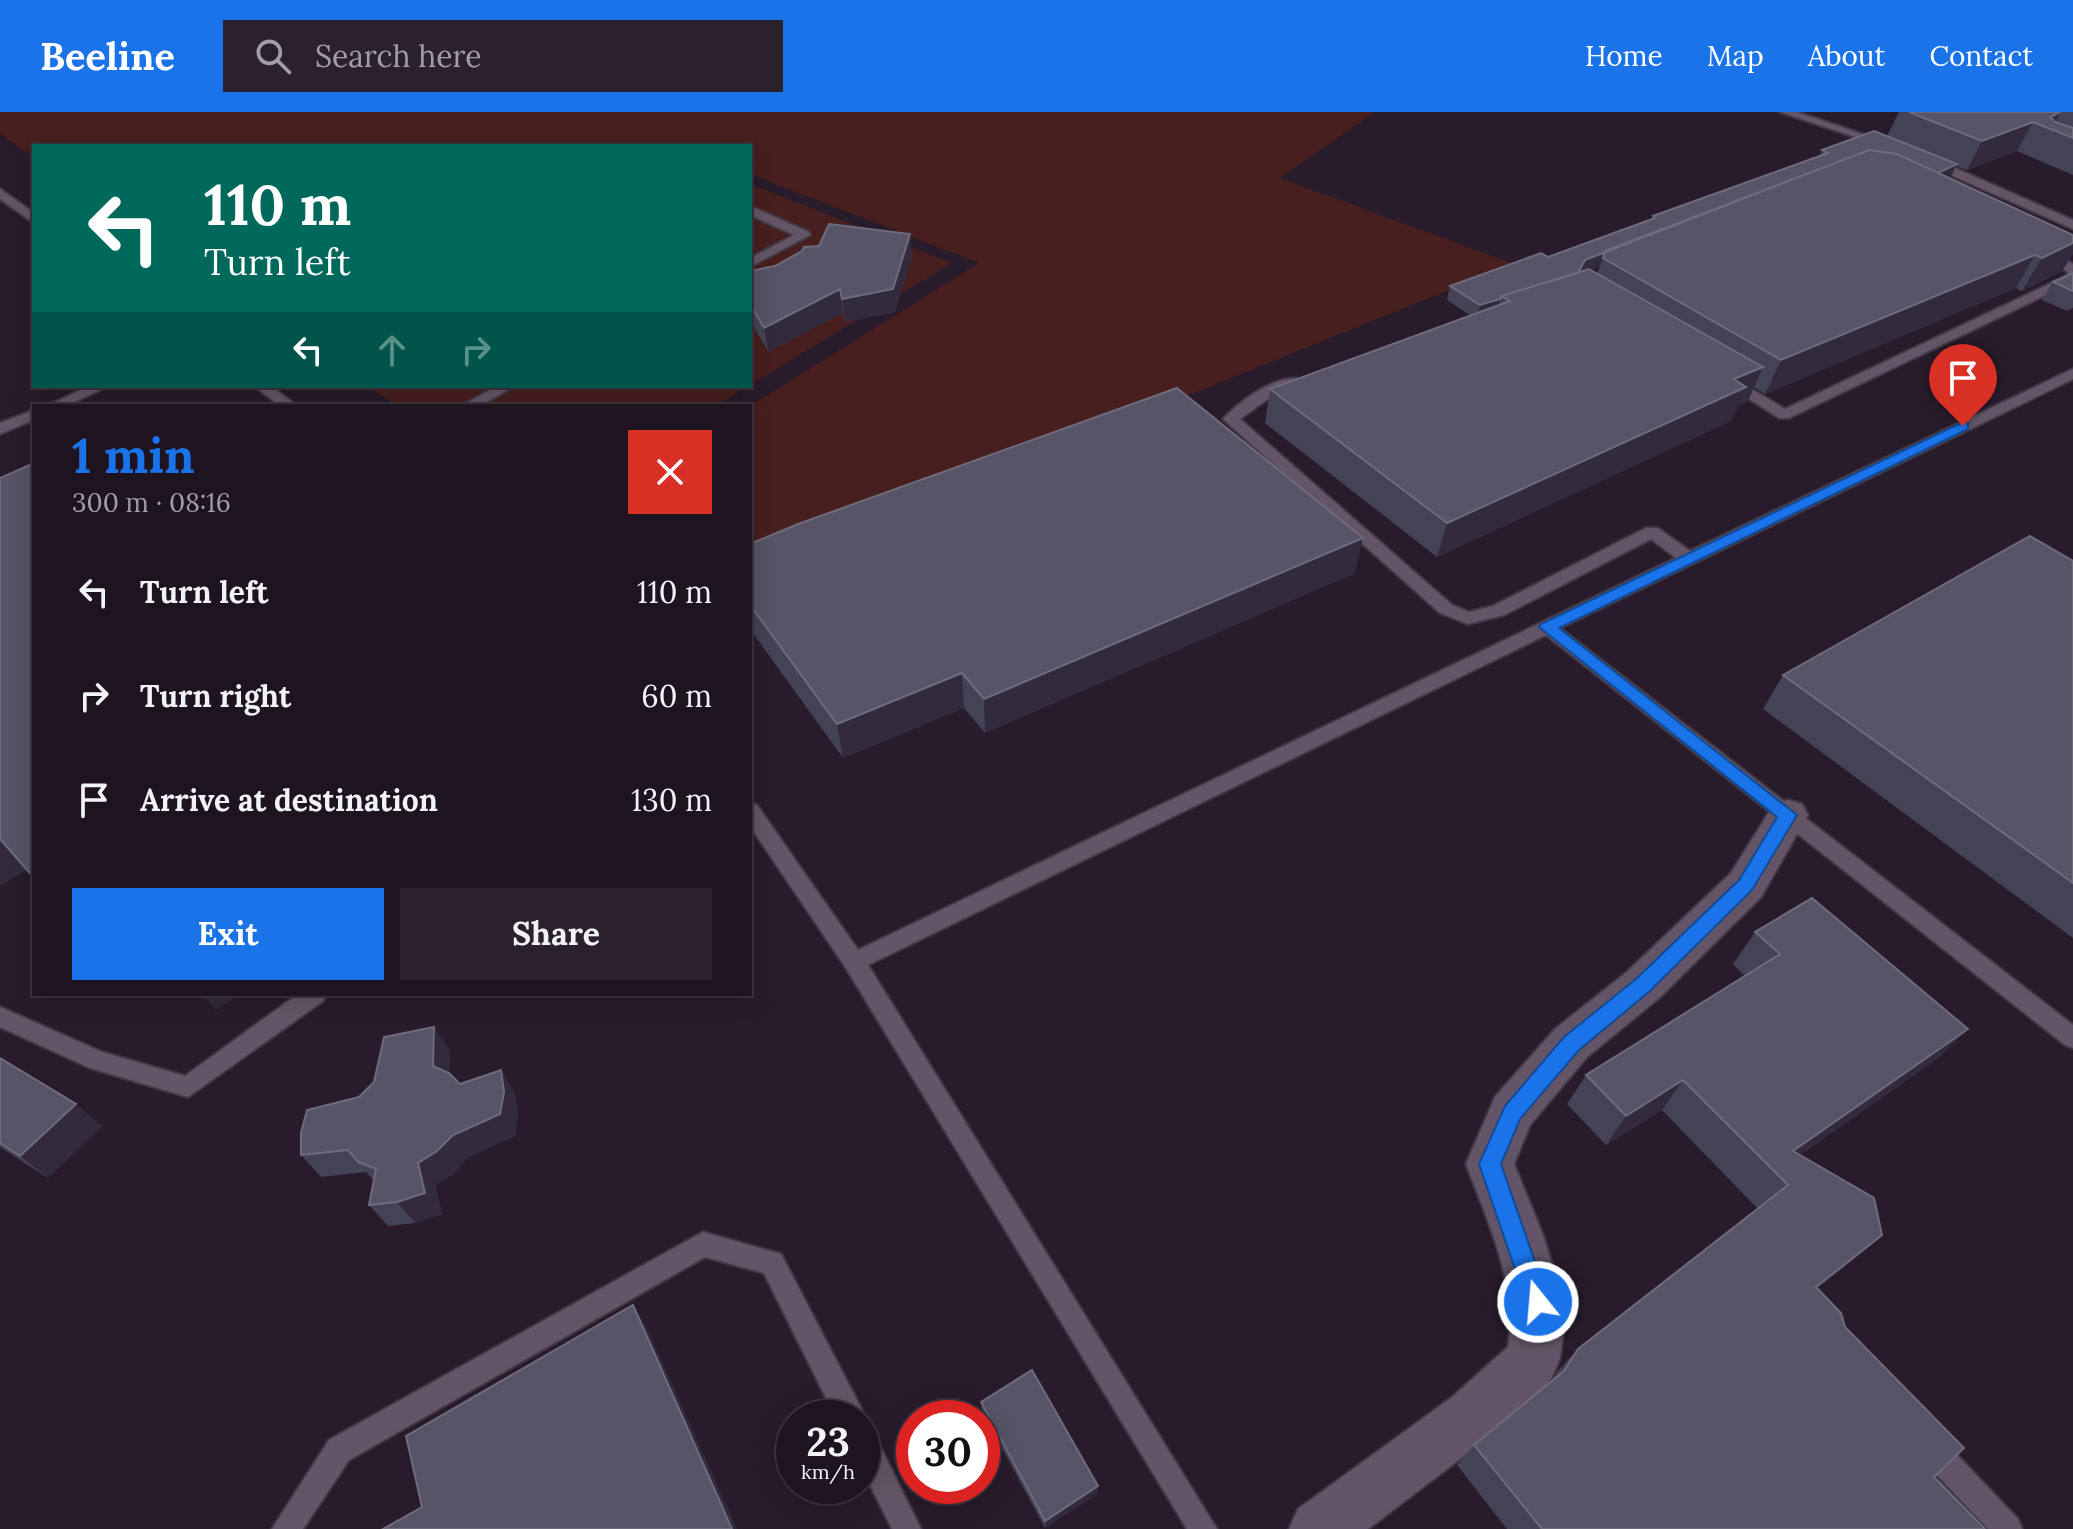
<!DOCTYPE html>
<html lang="en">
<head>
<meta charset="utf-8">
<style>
  body { margin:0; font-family:Lora,serif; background:#2b212d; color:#f1f3f6; height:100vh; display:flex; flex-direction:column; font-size:30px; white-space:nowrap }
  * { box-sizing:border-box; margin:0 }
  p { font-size:26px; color:#a19ea5 }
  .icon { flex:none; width:44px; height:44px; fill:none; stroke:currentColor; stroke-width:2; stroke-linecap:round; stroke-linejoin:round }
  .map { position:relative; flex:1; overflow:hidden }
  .details { position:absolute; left:32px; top:292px; width:720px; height:592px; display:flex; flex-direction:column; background:#1e1420; border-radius:0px; box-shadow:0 4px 20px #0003,0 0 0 2px #3c333e }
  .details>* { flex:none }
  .hud { position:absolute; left:32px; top:32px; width:720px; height:244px; border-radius:0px; box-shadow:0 4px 20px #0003,0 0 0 2px #3c333e; background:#00695c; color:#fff; overflow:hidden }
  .speed { position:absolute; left:776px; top:1288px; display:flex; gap:16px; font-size:40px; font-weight:700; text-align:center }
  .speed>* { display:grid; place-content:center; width:104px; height:104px; border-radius:50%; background:#1e1420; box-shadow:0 4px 20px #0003,0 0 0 2px #3c333e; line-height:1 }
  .speed small { font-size:20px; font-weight:400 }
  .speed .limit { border:12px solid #d22; background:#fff; color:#111 }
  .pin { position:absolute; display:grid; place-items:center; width:68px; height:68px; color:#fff; margin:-82px -34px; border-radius:50% 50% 50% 0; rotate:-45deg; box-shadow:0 0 8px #0007 }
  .pin .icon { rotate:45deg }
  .me { position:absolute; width:88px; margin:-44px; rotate:343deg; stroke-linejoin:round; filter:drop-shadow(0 0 6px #0008) }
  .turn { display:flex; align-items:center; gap:28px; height:168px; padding:0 40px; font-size:36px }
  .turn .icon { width:104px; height:104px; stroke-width:2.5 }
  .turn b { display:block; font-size:56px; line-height:68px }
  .lanes { display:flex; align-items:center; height:76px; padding:0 40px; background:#0003; justify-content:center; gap:40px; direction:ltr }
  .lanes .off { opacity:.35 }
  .round { display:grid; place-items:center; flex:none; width:84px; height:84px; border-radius:0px; background:#2b212d }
  .head { display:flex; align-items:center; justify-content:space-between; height:136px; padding:0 40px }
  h1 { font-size:48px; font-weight:700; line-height:60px; color:#1a73e8 }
  .action { display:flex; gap:16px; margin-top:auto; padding:16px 40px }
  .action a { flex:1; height:92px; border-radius:0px; background:#1a73e8; color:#fff; font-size:32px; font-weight:700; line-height:92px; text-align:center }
  .action a+a { background:#2b212d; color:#f1f3f6 }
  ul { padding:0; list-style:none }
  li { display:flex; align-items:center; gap:24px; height:104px; padding:0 40px }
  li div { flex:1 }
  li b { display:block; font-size:30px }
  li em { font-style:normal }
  header { display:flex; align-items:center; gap:48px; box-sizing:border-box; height:112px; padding:0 40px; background:#1a73e8; color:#fff }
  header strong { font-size:38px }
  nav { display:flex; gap:44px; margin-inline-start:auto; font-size:28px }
  .search { width:560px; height:72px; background:#2b212d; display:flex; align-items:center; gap:20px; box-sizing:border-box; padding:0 28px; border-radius:0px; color:#a19ea5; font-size:30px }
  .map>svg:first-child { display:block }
  .green { fill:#471f1e }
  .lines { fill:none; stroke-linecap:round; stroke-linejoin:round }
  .lane-casing { stroke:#413844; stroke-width:4 }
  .street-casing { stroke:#413844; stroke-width:4 }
  .lane { fill:#635567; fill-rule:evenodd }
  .street { fill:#635567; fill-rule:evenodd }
  .wall { fill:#444255; fill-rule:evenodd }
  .shaded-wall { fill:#312b3d }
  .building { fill:#565466; stroke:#6e6b7c; stroke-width:2 }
  .route { fill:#1a73e8; stroke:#114b97; stroke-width:2 }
</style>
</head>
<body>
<header>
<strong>Beeline</strong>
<div class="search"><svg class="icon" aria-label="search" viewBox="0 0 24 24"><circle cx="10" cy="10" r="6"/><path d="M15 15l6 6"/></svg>Search here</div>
<nav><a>Home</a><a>Map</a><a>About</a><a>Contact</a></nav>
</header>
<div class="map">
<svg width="2073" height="1417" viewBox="0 0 2073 1417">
  <rect width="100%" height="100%" fill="#281b2b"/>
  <path class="green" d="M 0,0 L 1375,0 L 1280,66 L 1514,152 L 750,460 L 750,294 L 979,151 L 750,62 L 750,34 L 34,34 L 34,46 L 0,21 Z
    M 750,72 L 952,151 L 750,273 Z
    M 367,274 L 749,274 L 716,294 L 398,294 Z"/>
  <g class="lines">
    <defs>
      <path id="lane" d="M 1780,0 L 1797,0 L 1892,32 L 1882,34 Z
        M 1930,45 L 2073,108 L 2073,117 L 1926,52 L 1924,49 Z
        M 0,77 L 34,101 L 34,111 L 0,87 Z
        M 750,94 L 809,120 L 810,123 L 750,155 L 750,146 L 794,123 L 750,103 Z
        M 2038,137 L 2048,137 L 2073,152 L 2073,170 L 1789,306 L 1779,306 L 1721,269 L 1728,265 L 1733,266 L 1785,297 L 2066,164 L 2068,160 L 2038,143 Z
        M 2073,257 L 2073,267 L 1560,516 L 2073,913 L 2073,936 L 2065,933 L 1546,523 L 868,853 L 1217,1417 L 1187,1417 L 846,856 L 750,714 L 750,690 L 757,693 L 858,838 L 1676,446 L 1651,427 L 1504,503 L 1468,512 L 1440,501 L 1223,307 C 1240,289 1274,263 1300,267 L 1302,270 L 1276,281 L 1240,307 L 1452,493 L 1469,500 L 1493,494 L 1646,416 L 1658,416 L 1690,439 Z
        M 89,274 L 108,274 L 67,294 L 47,294 Z
        M 254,274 L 271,274 L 297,294 L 280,294 Z
        M 497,274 L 515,274 L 480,294 L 461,294 Z
        M 34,298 L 34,308 L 0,322 L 0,311 Z
        M 298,882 L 326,882 L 323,889 L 188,985 L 90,956 L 0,915 L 0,895 L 102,940 L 185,964 Z
        M 703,1120 L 781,1142 L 861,1296 L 865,1306 L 862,1313 L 862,1306 L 836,1306 L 764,1161 L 705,1145 L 349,1348 L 303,1417 L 272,1417 L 329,1328 Z
        M 862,1314 L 872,1318 L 921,1417 L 892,1417 L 862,1357 Z
        M 1928,1319 L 1938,1323 L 2018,1407 L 2022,1417 L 1988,1417 L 1918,1343 L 1914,1333 L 1918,1323 Z"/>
      <path id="street" d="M 1788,688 L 1802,692 L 1808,703 L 1761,785 L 1659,886 L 1587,945 L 1530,1013 L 1514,1052 L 1543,1123 L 1558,1172 L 1563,1221 L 1560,1246 L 1552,1265 L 1542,1279 L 1489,1325 L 1368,1417 L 1289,1417 L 1298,1397 L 1451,1286 L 1508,1235 C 1518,1172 1488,1110 1466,1052 L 1495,985 L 1555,917 L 1627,860 L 1731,761 L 1774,692 Z"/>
    </defs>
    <use href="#lane" class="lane-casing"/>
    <use href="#street" class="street-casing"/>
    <use href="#lane" class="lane"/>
    <use href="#street" class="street"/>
  </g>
  <path class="wall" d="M 1899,0 L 2073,0 L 2073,63 L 2017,39 L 1967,58 L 1956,54 L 1949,66 L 2073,123 L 2073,142 L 2062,159 L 2022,179 L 2016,176 L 1765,282 L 1754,275 L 1748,289 L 1738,294 L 1731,309 L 1437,445 L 1265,311 L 1270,277 L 1471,204 L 1447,188 L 1450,174 L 1548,145 L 1652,107 L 1653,104 L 1820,44 L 1822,38 L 1887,24 ZM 1600,154 L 1597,162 L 1590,158 Z
    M 910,122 L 912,144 L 895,200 L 845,210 L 843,201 L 768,239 L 750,209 L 750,159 L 775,154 L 819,134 Z
    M 2073,161 L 2073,196 L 2067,199 L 2042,188 L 2053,170 Z
    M 750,432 L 1355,461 L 985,621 L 964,596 L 843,646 L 750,517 Z
    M 2073,449 L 2073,826 L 1763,597 L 1783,563 Z
    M 1755,820 L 1968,917 L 1937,947 L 1800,1043 L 1852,1149 L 1817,1176 L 1845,1215 L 1934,1365 L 1985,1417 L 1507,1417 L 1457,1353 L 1474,1333 L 1552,1269 L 1557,1260 L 1578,1237 L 1758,1097 L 1662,998 L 1606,1033 L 1567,992 L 1586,963 L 1745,864 L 1733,852 Z
    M 450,939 L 449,961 L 460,972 L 501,958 L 515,982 L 518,1003 L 515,1024 L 469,1045 L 454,1061 L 435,1073 L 442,1102 L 415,1111 L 388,1114 L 369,1093 L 374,1069 L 366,1060 L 321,1065 L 301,1043 L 359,985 Z
    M 0,946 L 102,1014 L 48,1066 L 0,1035 Z
    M 981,1290 L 1097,1382 L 1045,1416 L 982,1299 Z"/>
  <path class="shaded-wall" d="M 2061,0 L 2051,17 L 2051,5 Z
    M 2033,10 L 2017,39 L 1967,58 L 1982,29 Z
    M 1858,42 L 1603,146 L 1600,154 L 1510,189 L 1585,148 Z
    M 1957,52 L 1951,65 L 1924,77 L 1930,64 Z
    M 910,122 L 912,144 L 895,200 L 845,210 L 842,187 Z
    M 2073,131 L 2073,142 L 2062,159 L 2022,179 L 2042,146 Z
    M 2035,143 L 2016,176 L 1765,282 L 1781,248 Z
    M 840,177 L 843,201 L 768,239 L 764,216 Z
    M 1500,187 L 1497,201 L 1476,207 L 1480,193 Z
    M 1763,255 L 1748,289 L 1738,294 L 1731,309 L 1437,445 L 1447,411 L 1734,267 Z
    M 1363,426 L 1355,461 L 985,621 L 984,587 Z
    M 962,561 L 964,596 L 843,646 L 837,612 Z
    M 0,727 L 28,757 L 0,774 Z
    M 201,882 L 240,882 L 216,898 Z
    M 434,915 L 450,939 L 449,977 L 433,954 Z
    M 1968,917 L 1937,947 L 1776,1060 L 1793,1039 Z
    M 501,958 L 515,982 L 518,1003 L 515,1024 L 469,1045 L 454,1061 L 435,1073 L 442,1102 L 415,1111 L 397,1090 L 418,1051 Z
    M 1683,968 L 1662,998 L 1606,1033 L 1626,1004 Z
    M 76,992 L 102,1014 L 48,1066 L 20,1044 Z
    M 1882,1123 L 1852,1149 L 1787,1200 L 1816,1175 Z
    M 633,1193 L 648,1218 L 737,1417 L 732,1417 Z
    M 1098,1374 L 1097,1382 L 1045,1416 L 1045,1409 Z"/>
  <path class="building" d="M 1909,0 L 2060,0 L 2051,5 L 2055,10 L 2073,16 L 2073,26 L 2033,10 L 1982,29 Z
    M 1874,19 L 1957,52 L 1938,61 L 1897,42 L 1869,38 L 1585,148 L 1578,161 L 1501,184 L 1500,187 L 1480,193 L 1450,174 L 1541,141 L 1548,145 L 1655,106 L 1653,104 L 1828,41 L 1822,38 Z
    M 1869,38 L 1897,42 L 2073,123 L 2073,131 L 2042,146 L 2035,143 L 1781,248 L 1603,146 L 1605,139 Z
    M 829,112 L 910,122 L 893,177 L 842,187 L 840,177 L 764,216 L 750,192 L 750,159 L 775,154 L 802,139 L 804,135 L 819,134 Z
    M 1589,157 L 1763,255 L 1734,267 L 1746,275 L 1447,411 L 1270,277 L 1510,189 L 1501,184 Z
    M 2073,161 L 2073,179 L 2053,170 Z
    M 1177,276 L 1363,426 L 984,587 L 962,561 L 837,612 L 750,493 L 750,432 L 798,412 Z
    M 34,351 L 34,766 L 0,727 L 0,366 Z
    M 2030,424 L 2073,449 L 2073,771 L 1783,563 Z
    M 1812,786 L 1968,917 L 1793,1039 L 1874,1086 L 1882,1123 L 1816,1175 L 1841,1201 L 1845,1215 L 1964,1336 L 1934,1365 L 1985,1417 L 1542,1417 L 1474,1333 L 1564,1259 L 1578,1237 L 1788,1073 L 1683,968 L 1626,1004 L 1586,963 L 1780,842 L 1755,820 Z
    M 434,915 L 433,954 L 449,961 L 460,972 L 501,958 L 504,980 L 500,1002 L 453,1023 L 437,1039 L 418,1051 L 425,1081 L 397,1090 L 369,1093 L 376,1057 L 358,1050 L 348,1038 L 301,1043 L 301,1021 L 307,998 L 359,985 L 374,970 L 384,925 Z
    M 0,946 L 76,992 L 20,1044 L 0,1031 Z
    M 633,1193 L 732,1417 L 383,1417 L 422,1395 L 406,1324 Z
    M 1032,1258 L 1098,1374 L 1045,1409 L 981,1290 Z"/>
  <path class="route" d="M 1963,310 L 1968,311 L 1968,317 L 1559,516 L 1797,703 L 1752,778 L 1650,879 L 1579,938 L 1520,1007 L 1501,1052 L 1549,1190 L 1546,1198 L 1538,1202 L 1529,1198 L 1479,1052 L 1505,994 L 1564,925 L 1636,867 L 1739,768 L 1777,705 L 1539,515 L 1541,512 Z"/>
</svg>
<div class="speed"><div>23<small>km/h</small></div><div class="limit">30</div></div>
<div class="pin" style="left:1963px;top:314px;background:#d93025"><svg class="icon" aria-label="arrive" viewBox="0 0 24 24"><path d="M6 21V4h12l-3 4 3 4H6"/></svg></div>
<svg class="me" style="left:1538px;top:1190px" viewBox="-20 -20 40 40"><circle r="17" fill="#1a73e8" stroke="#fff" stroke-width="3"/><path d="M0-11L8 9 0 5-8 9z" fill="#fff"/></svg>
<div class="hud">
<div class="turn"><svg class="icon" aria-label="left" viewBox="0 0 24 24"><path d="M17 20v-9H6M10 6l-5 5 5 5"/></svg><div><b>110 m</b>Turn left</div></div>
<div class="lanes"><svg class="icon" aria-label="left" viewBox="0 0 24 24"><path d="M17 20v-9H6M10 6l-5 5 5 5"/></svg><svg class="icon off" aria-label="ahead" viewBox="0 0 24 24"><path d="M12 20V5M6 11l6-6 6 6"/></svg><svg class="icon off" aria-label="right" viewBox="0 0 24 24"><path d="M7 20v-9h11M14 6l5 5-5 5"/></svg></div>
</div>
<section class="details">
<div class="head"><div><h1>1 min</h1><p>300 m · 08:16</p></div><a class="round" style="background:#d93025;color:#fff"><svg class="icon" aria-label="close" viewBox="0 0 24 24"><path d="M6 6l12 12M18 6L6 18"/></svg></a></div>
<ul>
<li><svg class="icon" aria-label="left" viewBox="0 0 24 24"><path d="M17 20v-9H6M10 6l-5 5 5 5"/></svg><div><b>Turn left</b></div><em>110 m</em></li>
<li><svg class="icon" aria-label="right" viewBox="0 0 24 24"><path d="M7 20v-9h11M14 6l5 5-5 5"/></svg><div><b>Turn right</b></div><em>60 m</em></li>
<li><svg class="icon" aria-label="arrive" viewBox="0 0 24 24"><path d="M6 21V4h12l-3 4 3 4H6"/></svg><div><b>Arrive at destination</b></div><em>130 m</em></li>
</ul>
<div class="action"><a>Exit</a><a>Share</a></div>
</section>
</div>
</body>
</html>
